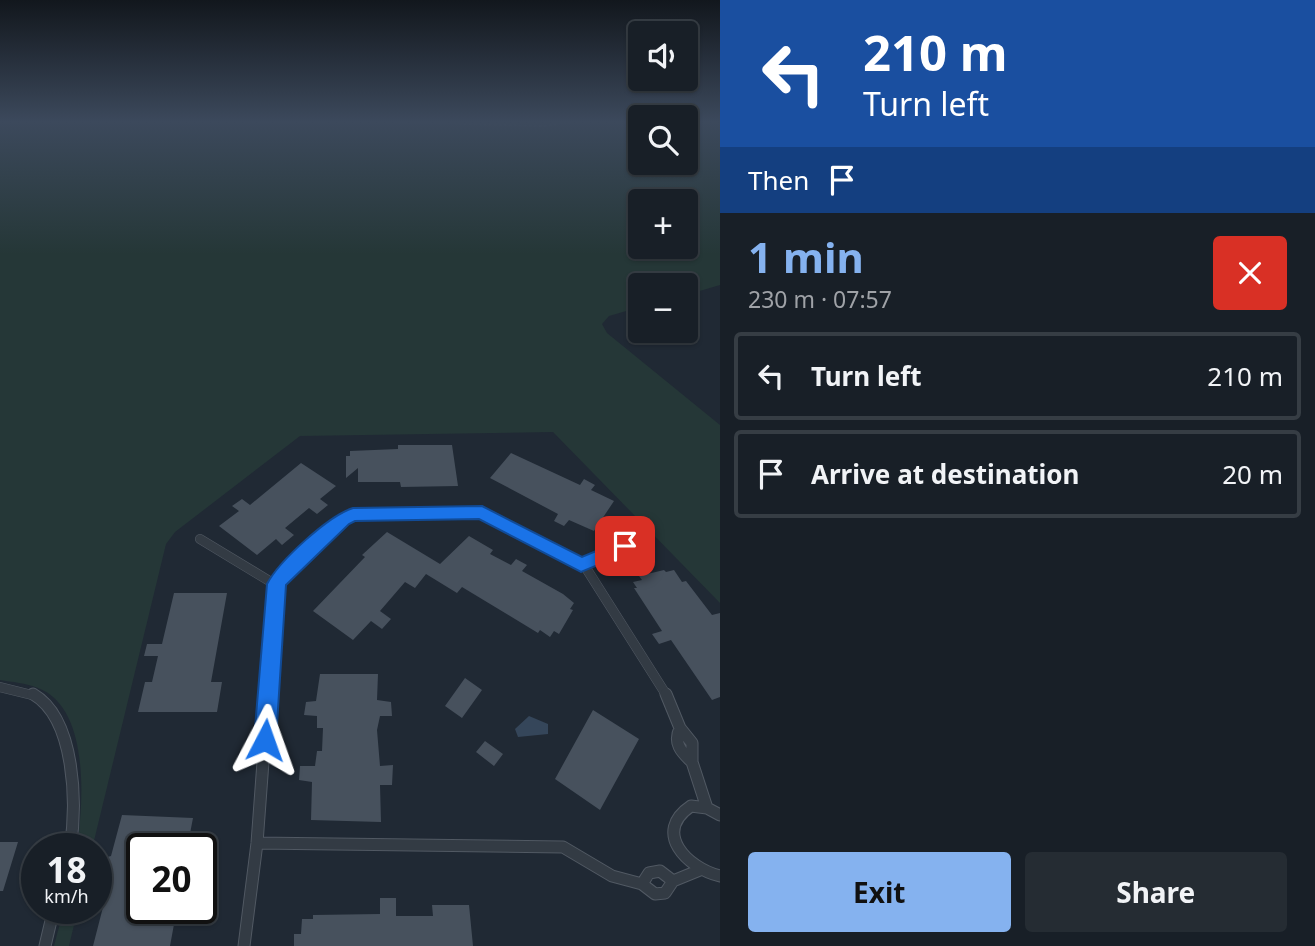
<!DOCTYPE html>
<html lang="en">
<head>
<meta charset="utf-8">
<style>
  body { margin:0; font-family:"Noto Sans",sans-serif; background:#252c33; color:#f1f3f6; height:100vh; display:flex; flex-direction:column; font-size:26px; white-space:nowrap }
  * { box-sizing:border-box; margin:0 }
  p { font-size:23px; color:#9fa2a7 }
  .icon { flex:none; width:38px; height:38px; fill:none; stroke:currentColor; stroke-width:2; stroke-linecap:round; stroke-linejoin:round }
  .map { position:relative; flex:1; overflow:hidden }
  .drawer { display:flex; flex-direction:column; background:#181f27; width:595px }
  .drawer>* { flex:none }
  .top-card { background:#1a4fa0; color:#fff; overflow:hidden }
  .controls { position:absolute; left:628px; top:21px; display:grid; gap:14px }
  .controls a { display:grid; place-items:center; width:70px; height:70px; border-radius:7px; background:#181f27; box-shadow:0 2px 5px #0004,0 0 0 2px #363d44; font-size:35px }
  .speed { position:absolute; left:21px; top:833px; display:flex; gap:14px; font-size:35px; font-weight:700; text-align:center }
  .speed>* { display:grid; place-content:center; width:91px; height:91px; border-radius:50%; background:#181f27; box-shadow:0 2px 5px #0004,0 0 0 2px #363d44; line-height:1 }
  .speed small { font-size:18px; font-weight:400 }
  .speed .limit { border:4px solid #111; border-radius:10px; background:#fff; color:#111 }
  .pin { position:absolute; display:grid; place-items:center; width:60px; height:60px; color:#fff; margin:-30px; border-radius:14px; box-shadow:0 4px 10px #0006 }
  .me { position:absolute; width:77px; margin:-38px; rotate:4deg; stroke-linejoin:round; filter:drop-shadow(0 0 5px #0008) }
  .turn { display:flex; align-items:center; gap:24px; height:147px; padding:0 28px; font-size:32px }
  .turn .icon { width:91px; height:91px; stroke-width:2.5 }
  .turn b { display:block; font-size:49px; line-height:60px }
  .then { display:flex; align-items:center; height:66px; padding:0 28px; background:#0003; gap:14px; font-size:26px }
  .round { display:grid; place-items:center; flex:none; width:74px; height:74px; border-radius:7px; background:#252c33 }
  .headline { display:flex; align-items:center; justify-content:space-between; height:119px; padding:0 28px }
  h1 { font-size:42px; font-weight:700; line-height:52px; color:#85b2ef }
  .primary-button { display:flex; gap:14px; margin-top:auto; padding:14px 28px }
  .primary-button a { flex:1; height:80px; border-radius:7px; background:#85b2ef; color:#111; font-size:28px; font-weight:700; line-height:80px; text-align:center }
  .primary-button a+a { background:#252c33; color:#f1f3f6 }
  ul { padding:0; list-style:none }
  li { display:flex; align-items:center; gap:21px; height:88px; margin:0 14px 10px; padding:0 14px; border:4px solid #363d44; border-radius:7px }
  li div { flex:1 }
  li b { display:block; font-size:26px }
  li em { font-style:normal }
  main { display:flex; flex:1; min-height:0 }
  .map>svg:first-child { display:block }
  .green { fill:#253737; fill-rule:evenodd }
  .water { fill:#35465a }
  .building { fill:#47515d }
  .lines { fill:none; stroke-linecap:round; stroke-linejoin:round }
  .lane-far1-casing { stroke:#515963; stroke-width:10 }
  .lane-casing { stroke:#515963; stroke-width:13 }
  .path { stroke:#425354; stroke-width:2; stroke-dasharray:2.5 2.5; stroke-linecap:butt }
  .lane-far1 { stroke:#333b44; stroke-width:9 }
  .lane { stroke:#333b44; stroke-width:11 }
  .route { fill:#1a73e8; stroke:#114b97; stroke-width:2 }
</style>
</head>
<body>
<main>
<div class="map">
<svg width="720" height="946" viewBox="0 0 720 946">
  <rect width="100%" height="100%" fill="#202934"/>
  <path class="green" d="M 0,122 L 640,122 L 640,163 L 686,163 L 686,122 L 720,122 L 720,285 L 686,295 L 686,285 L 640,285 L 640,307 L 609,316 L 602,324 L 607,333 L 720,425 L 720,603 L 553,432 L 300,436 L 175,532 L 166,544 L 92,849 L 77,849 C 83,805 91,708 38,688 C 26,683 12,682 0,680 ZM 640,201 L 686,201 L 686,247 L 640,247 Z
    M 64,908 L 78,908 L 69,946 L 54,946 Z"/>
  <path class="water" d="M 529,716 L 548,724 L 548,734 L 518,737 L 515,729 Z"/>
  <path class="building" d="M 398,445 L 452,445 L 458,486 L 401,487 L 400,482 L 358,482 L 358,468 L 346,478 L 346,456 L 350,456 L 350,451 L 398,449 Z
    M 511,453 L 580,485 L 584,479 L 595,485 L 591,490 L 614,501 L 594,531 L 569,520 L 564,526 L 554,521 L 558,514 L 490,478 Z
    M 301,463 L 336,486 L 320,499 L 328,505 L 317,514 L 309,508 L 285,528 L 294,535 L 282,545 L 276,539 L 257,555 L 219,526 L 239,511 L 232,506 L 242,499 L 250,505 Z
    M 387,532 L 440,564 L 469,536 L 493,550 L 490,554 L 511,565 L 516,559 L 527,565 L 522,571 L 563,594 L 574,603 L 570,609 L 573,610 L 559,634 L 554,631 L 550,637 L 540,630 L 538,633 L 462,587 L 457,593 L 426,574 L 415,588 L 405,582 L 380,611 L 391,619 L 382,629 L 371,621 L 353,640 L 313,611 L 365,557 L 362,555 Z
    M 664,570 L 666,572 L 674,570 L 682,582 L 686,581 L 712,615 L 720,613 L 720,697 L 712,700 L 671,640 L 659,644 L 652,634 L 662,631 L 634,588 L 637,588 L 633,582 L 642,580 L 639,576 Z
    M 174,593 L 227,593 L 211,682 L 222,682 L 217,712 L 138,712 L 145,682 L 152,682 L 158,656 L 144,656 L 147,644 L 162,644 Z
    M 320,674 L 378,674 L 377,700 L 391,702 L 392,716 L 380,716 L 377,730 L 380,766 L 393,765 L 392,785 L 380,785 L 381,822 L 311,820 L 312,782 L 299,780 L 300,766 L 315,766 L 317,751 L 322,751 L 323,728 L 317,728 L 317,716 L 304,715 L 306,702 L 316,701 Z
    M 465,678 L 482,690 L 462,718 L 445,706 Z
    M 593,710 L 639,739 L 600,810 L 555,779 Z
    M 485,741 L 503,754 L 494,766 L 476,752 Z
    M 122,815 L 193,818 L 187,849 L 142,849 L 142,908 L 177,908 L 170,946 L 93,946 L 111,876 L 96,876 L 96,865 L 97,860 L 111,856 Z
    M 0,842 L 18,842 L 3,891 L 0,891 Z
    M 380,898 L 396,898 L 396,916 L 433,916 L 432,905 L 469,905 L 473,946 L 294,946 L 294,934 L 301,934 L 302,919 L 313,919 L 313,915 L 380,914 Z"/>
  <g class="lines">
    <defs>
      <path id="lane-far1" d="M 200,539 L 276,585
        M 581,565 L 648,537
        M 0,687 L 36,696
        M 268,696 L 276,585 L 281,576 L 343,519 L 353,514 L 482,512 L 573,559 L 586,568 L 667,696"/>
      <path id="lane" d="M 33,694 C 76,719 77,805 70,849
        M 666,694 L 680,728
        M 680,728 L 692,743 L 692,762 C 681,752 673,743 680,728 Z
        M 692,762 L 707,808
        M 720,815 L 707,808 L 691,806 C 652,832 687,868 720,876
        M 257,843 L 563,847 L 612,876 L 642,884
        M 660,871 L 673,881 L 665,893 L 655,894 L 642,884 L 649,873 Z
        M 673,881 L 700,870
        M 45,946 L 54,908
        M 244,946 L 257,843 L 268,694"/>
    </defs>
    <use href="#lane-far1" class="lane-far1-casing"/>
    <use href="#lane" class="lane-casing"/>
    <path class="path" d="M 243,122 L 326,122
      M 394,122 L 543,126 L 572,122"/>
    <use href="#lane-far1" class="lane-far1"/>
    <use href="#lane" class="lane"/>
  </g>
  <linearGradient id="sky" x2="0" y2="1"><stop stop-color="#12171d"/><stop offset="0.48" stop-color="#3c495c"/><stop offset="1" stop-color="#3c495c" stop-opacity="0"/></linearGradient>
  <rect width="720" height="254" fill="url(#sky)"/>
  <path class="route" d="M 482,506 L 582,557 L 625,539 L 634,546 L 632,551 L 581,572 L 479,519 L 355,521 L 349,524 L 286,585 L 276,740 L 272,747 L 265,750 L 257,747 L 254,740 L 267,584 C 279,561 328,516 353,508 Z"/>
</svg>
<div class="controls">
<a><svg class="icon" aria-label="sound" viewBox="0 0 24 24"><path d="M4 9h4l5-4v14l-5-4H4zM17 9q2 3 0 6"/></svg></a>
<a><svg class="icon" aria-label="search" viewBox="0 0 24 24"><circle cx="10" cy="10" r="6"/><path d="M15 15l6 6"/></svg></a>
<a>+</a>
<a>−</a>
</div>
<div class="speed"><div>18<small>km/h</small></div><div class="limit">20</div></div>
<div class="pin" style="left:625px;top:546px;background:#d93025"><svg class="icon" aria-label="arrive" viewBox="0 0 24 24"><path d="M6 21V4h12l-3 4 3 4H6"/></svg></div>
<svg class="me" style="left:265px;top:740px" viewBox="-20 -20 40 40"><path d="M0-17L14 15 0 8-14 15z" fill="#1a73e8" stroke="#fff" stroke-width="4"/></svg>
</div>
<section class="drawer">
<div class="top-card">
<div class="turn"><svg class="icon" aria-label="left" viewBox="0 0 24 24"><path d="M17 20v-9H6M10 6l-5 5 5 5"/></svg><div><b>210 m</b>Turn left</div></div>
<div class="then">Then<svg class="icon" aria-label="arrive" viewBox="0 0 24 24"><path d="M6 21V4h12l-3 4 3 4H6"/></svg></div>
</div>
<div class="headline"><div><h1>1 min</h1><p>230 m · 07:57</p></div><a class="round" style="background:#d93025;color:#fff"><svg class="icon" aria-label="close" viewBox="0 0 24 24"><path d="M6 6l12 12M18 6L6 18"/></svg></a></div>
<ul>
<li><svg class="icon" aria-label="left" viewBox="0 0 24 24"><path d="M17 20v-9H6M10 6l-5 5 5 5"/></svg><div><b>Turn left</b></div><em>210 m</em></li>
<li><svg class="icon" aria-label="arrive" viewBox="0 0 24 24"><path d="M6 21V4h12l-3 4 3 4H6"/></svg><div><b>Arrive at destination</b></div><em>20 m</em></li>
</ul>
<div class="primary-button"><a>Exit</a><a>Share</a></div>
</section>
</main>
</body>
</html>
